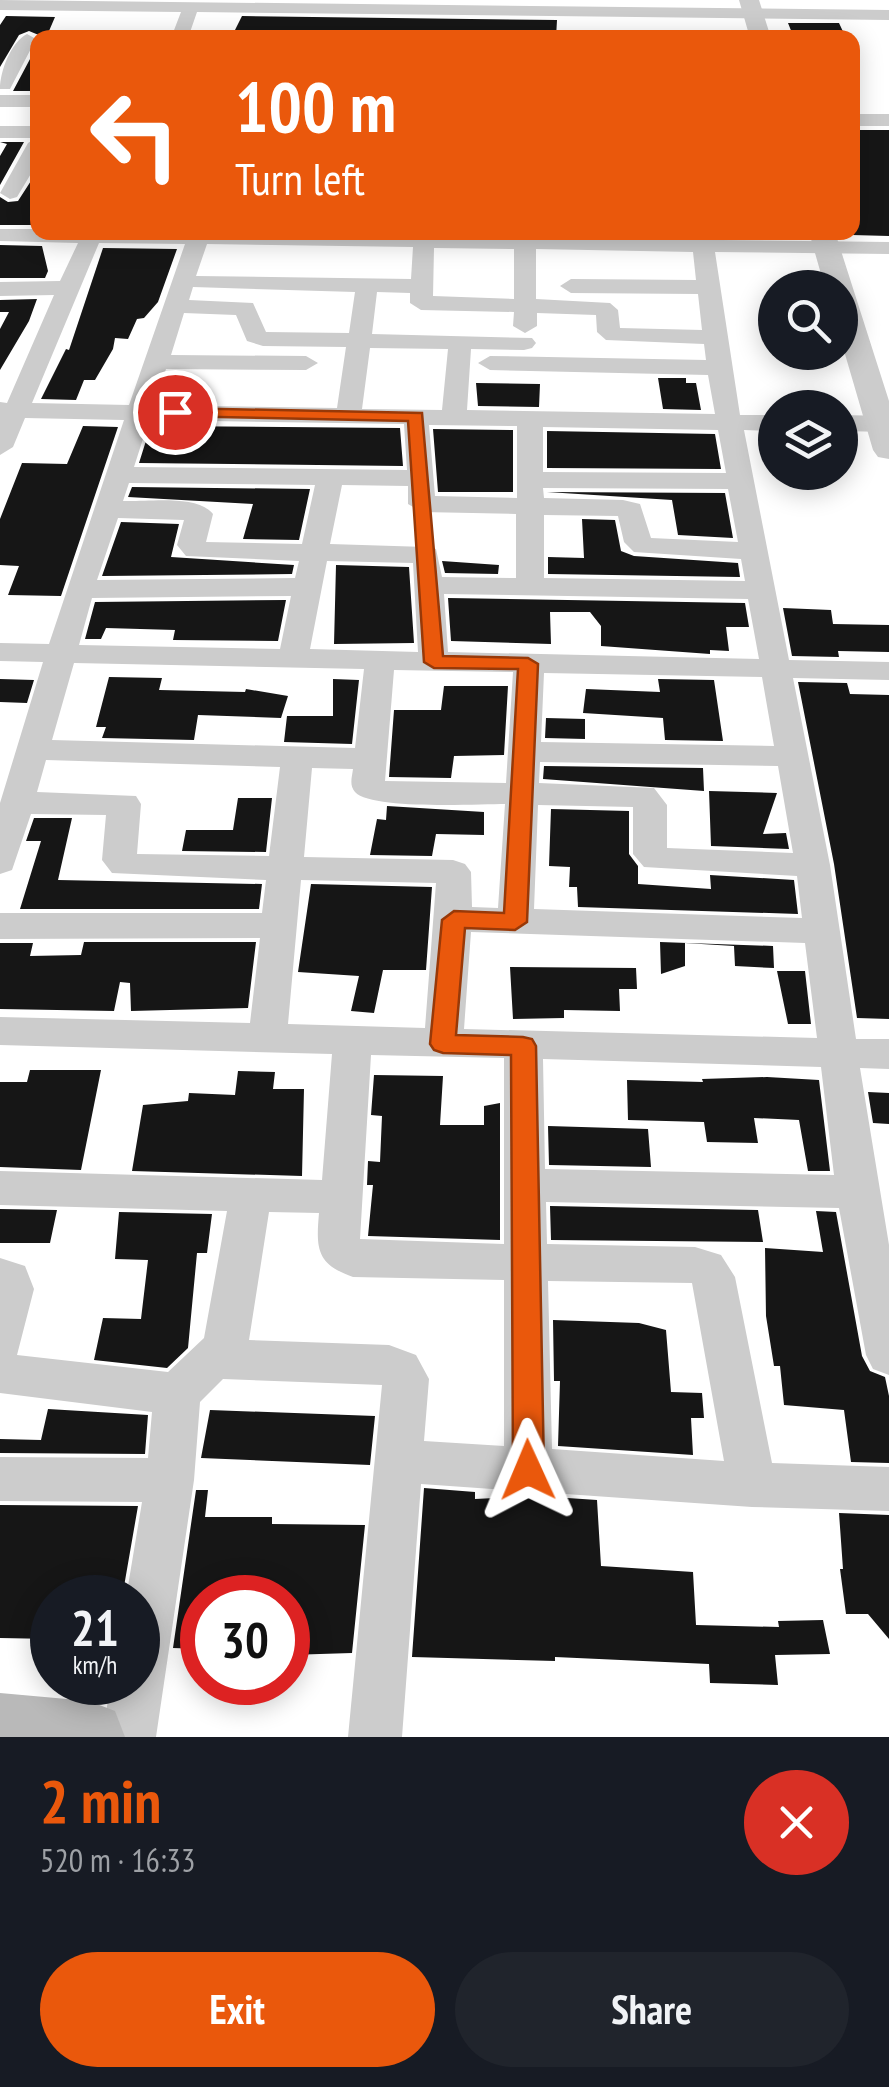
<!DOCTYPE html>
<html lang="en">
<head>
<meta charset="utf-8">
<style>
  body { margin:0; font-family:"PT Sans Narrow",sans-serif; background:#20242c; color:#f1f3f6; height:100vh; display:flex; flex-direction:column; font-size:38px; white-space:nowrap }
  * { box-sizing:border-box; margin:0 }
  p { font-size:32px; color:#9ea1a6 }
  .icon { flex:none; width:55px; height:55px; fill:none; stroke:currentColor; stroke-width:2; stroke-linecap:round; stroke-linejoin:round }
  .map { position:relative; height:1737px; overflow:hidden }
  .panel { display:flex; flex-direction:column; background:#171b24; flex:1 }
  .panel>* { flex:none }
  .banner { position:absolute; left:30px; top:30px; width:830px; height:210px; border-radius:20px; box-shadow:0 5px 25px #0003; background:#ea580c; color:#fff; overflow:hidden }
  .controls { position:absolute; left:758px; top:270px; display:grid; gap:20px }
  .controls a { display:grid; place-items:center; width:100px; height:100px; border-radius:50%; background:#171b24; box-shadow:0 5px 25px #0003; font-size:50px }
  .speed { position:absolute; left:30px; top:1575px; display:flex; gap:20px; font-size:50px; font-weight:700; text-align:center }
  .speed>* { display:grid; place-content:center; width:130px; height:130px; border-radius:50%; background:#171b24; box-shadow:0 5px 25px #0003; line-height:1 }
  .speed small { font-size:25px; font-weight:400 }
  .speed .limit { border:15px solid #d22; background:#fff; color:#111 }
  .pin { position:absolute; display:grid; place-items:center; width:85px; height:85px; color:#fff; margin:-42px; border:5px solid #fff; border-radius:50%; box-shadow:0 2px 10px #0007 }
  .me { position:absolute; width:110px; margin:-55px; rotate:359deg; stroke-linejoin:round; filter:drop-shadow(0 0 8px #0008) }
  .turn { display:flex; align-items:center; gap:35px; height:210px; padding:0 40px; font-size:45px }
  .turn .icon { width:130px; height:130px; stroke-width:2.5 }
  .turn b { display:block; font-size:70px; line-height:85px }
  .round { display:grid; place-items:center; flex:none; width:105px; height:105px; border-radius:52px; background:#20242c }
  .headline { display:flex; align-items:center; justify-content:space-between; height:170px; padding:0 40px }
  h1 { font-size:60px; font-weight:700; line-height:75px; color:#ea580c }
  .button { display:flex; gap:20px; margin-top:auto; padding:20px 40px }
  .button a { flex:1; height:115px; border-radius:60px; background:#ea580c; color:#fff; font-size:40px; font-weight:700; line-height:115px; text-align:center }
  .button a+a { background:#20242c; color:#f1f3f6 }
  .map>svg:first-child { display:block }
  .building { fill:#161616 }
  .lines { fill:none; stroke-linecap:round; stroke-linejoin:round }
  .minor { fill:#ccc; fill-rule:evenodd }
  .tertiary { fill:#ccc; fill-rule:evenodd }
  .secondary { fill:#b9b9b9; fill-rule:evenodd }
  .route { fill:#ea580c; stroke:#983908; stroke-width:2.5 }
</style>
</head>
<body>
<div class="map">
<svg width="889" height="1737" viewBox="0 0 889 1737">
  <rect width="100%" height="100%" fill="#fff"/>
  <path class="building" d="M 6,16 L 55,17 L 46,38 L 29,31 L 19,35 L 0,67 L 0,25 Z
    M 242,16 L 557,20 L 556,38 L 231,38 Z
    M 788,23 L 839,23 L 846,38 L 794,38 Z
    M 38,44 L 38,91 L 12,91 L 13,91 Z
    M 852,130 L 889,130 L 889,236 L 852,235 Z
    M 0,142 L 24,142 L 0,185 L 0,156 L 7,144 Z
    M 38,170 L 38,225 L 0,225 L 0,197 L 8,202 L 18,201 Z
    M 0,245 L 42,246 L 48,271 L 45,278 L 0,278 Z
    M 103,248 L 177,249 L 158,302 L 144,318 L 137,319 L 128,339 L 115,338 L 113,349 L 95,380 L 84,380 L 76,400 L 41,399 L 66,349 L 69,350 Z
    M 37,299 L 29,321 L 0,370 L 0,329 L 9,312 L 0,312 L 0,300 Z
    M 658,378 L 686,378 L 686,383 L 696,383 L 701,410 L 663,409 Z
    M 476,383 L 540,384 L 539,407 L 478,406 Z
    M 83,426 L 118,427 L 61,596 L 8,595 L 19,566 L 0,565 L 0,519 L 22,463 L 67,464 Z
    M 161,426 L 400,428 L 403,466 L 139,463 L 150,428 Z
    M 433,429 L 513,430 L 513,492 L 438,492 Z
    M 547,431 L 715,434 L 721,469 L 547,468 Z
    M 132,487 L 310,489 L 299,540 L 243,539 L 253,504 L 128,497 Z
    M 547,492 L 725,493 L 733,538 L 678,535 L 672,500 Z
    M 582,519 L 615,520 L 621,551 L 634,556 L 738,563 L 740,577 L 548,574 L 548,557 L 584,558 Z
    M 121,522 L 179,524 L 171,557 L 294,565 L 292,574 L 102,576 Z
    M 442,561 L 499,565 L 498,574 L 445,573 Z
    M 336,565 L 409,567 L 414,643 L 334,644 Z
    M 448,598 L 745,603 L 749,627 L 726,627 L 729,651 L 710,650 L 710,654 L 601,646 L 601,626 L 590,612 L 550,612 L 551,644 L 451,641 Z
    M 286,600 L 278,641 L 173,640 L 175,630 L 106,628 L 101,639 L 85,639 L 95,602 Z
    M 783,608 L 831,610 L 833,624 L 889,625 L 889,652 L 838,651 L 839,657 L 792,656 Z
    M 109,677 L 162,678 L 159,690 L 245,692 L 246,689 L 288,696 L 281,718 L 198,715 L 194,740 L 102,738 L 106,727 L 96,727 Z
    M 0,679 L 34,680 L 27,703 L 0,702 Z
    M 333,679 L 359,680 L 352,744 L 284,742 L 287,716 L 333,716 Z
    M 658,679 L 714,680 L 723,741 L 665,740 L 663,718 L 583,713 L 586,689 L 660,692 Z
    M 798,682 L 847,683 L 850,694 L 889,695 L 889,1019 L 857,1018 L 834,864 Z
    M 444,686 L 508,686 L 504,755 L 454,756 L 451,778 L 389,777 L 394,710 L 441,710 Z
    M 546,718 L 585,719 L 585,739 L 545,738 Z
    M 544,766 L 703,768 L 704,791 L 543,779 Z
    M 709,791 L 777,793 L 763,834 L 786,833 L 789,849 L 711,846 Z
    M 238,798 L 272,798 L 266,852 L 182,851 L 186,830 L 233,830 Z
    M 387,806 L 484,812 L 484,835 L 436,834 L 432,856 L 370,855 L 377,819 L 386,820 Z
    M 551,809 L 629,811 L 629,854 L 638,866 L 638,884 L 711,889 L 710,875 L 794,880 L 798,914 L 578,907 L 577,887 L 569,887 L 570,867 L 549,866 Z
    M 34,818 L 72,818 L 58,880 L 262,884 L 259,909 L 20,909 L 41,841 L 26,841 Z
    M 311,884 L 432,887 L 426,970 L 383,970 L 374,1013 L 351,1011 L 359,976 L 298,972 Z
    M 84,942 L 256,942 L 248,1008 L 131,1011 L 130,983 L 120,982 L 114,1011 L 0,1009 L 0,943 L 33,943 L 30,956 L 81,955 Z
    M 660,942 L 773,946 L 774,968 L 735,966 L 734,946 L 685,943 L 685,966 L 661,974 Z
    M 510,967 L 636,968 L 637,989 L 619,989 L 620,1011 L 564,1010 L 564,1018 L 513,1019 Z
    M 777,971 L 805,971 L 811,1024 L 788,1024 Z
    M 30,1070 L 101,1070 L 81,1170 L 0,1167 L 0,1082 L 27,1082 Z
    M 238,1071 L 275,1072 L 273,1089 L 304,1089 L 302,1176 L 132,1171 L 143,1105 L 188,1101 L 189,1093 L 235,1095 Z
    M 374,1075 L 443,1076 L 440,1125 L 484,1125 L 484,1106 L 500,1103 L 500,1240 L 368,1236 L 373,1185 L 367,1185 L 368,1161 L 380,1162 L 382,1116 L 371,1115 Z
    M 767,1077 L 819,1080 L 830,1171 L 808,1171 L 799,1120 L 754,1118 L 758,1143 L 707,1142 L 704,1122 L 628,1120 L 627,1080 L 703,1082 L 702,1079 Z
    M 868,1092 L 889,1093 L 889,1124 L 873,1123 Z
    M 548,1126 L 648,1129 L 651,1167 L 549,1165 Z
    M 550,1206 L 758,1210 L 763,1242 L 551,1240 Z
    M 0,1209 L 57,1210 L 50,1243 L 0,1243 Z
    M 816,1211 L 836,1212 L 862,1356 L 870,1371 L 885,1377 L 889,1396 L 889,1463 L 851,1462 L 844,1410 L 784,1405 L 780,1366 L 774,1366 L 766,1316 L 765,1248 L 823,1252 Z
    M 119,1212 L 212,1214 L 207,1253 L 197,1253 L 188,1348 L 167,1368 L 94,1360 L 103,1318 L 141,1319 L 148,1260 L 115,1259 Z
    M 553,1320 L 639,1323 L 666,1330 L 671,1392 L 702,1393 L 704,1418 L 691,1418 L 693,1455 L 558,1446 L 560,1381 L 554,1381 Z
    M 48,1409 L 148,1415 L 145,1454 L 0,1453 L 0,1439 L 41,1440 Z
    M 210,1410 L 375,1416 L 370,1465 L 201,1458 Z
    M 424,1488 L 475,1492 L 475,1499 L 538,1496 L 597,1500 L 601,1566 L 693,1572 L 696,1625 L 779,1627 L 778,1621 L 823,1620 L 830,1654 L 775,1655 L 778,1685 L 710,1683 L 709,1664 L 555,1657 L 555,1661 L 412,1657 Z
    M 196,1490 L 208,1490 L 205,1517 L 272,1517 L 272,1524 L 365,1525 L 352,1653 L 288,1655 L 288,1598 L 202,1598 L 202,1649 L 173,1648 Z
    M 0,1505 L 138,1506 L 122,1598 L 52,1598 L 52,1639 L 0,1638 Z
    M 839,1513 L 889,1515 L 889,1639 L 868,1614 L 846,1614 L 840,1569 L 843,1569 Z"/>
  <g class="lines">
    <path class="minor" d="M 0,0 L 889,10 L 889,20 L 197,12 L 188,38 L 171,38 L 181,12 L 0,10 Z
      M 27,34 L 36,39 L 10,89 L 0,89 C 0,71 11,42 27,34 Z
      M 0,95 L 38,95 L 38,107 L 0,107 Z
      M 852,114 L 889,114 L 889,126 L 852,126 Z
      M 0,126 L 38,126 L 38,162 L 17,197 L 10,199 L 0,193 L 28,143 L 36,138 L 0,138 Z
      M 0,229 L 38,229 L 38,232 L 889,242 L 889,254 L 715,252 L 740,415 L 775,415 L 775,431 L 744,430 L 789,660 L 889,662 L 889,680 L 793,678 L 830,865 L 856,1039 L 889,1039 L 889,1069 L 860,1068 L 889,1245 L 889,1375 L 873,1369 L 866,1355 L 839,1208 L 546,1202 L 547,1244 L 695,1247 L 721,1255 L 735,1277 L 772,1463 L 889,1467 L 889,1511 L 752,1507 L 421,1484 L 402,1737 L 348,1737 L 382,1385 L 223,1379 L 200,1402 L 194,1480 L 156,1737 L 102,1737 L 111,1682 L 138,1682 L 138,1598 L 126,1598 L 142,1502 L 0,1501 L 0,1457 L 148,1458 L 152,1412 L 0,1393 L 0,1258 L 25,1266 L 34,1289 L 17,1355 L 168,1372 L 204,1338 L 227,1211 L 0,1205 L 0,1171 L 322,1180 L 332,1054 L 0,1045 L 0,1017 L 250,1023 L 260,938 L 0,939 L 0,913 L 262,913 L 266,880 L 112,873 L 102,860 L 106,815 L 31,814 L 12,870 L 0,874 L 0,803 L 43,662 L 0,661 L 0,643 L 49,644 L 124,420 L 25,418 L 13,447 L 0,455 L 0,402 L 7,403 L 54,295 L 0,296 L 0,282 L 60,281 L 78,243 L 0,241 ZM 99,243 L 185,244 L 129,405 L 32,403 ZM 207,244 L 413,247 L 411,279 L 196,276 ZM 434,248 L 514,249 L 514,299 L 433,296 ZM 536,249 L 693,252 L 696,280 L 571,279 L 560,286 L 571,293 L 698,294 L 702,330 L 620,328 L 618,310 L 610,303 L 536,299 ZM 193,287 L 355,292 L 349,333 L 266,332 L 253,303 L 189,300 ZM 377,292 L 410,293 L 410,303 L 421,310 L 514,312 L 513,326 L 525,333 L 537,326 L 537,313 L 596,315 L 597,332 L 606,340 L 704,344 L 706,360 L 490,356 L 478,363 L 490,370 L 708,375 L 715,414 L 467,410 L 471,349 L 524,350 L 532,348 L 536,343 L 532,338 L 372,334 ZM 184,313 L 236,315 L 247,341 L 263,346 L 346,347 L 337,408 L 154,405 L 166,369 L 306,370 L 318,363 L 306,356 L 171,355 ZM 370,348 L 448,349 L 442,410 L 362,409 ZM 149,420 L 404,424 L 407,470 L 134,467 ZM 429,425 L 517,426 L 517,498 L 435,496 ZM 543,427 L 718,430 L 726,473 L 543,472 ZM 129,483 L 315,485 L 302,544 L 206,542 L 213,514 C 197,494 147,502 123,501 ZM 342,485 L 408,486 L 408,504 L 422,512 L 516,514 L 516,578 L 442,577 L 436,549 L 426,547 L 330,544 ZM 543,488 L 728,489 L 738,542 L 651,538 L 640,504 L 623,500 L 544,498 ZM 544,515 L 618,516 L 624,542 L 634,552 L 741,559 L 745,581 L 544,578 ZM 118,518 L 184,520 L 177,545 L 186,556 L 299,561 L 295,578 L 97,580 ZM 327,561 L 413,563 L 418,652 L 310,649 ZM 444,594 L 748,599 L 759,659 L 448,652 ZM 291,596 L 280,649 L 79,645 L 92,598 ZM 74,663 L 364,669 L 355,748 L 52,740 ZM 394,670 L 513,672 L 506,783 L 385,781 ZM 544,673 L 762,677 L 774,746 L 541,742 ZM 46,760 L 280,767 L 269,856 L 137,854 L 141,804 L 136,796 L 37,792 ZM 540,762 L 778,766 L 793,853 L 667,848 L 667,805 L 654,788 L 539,783 ZM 312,768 L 353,769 C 352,777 349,785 355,792 C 371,810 477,804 505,804 L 498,908 L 472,907 L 471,872 L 465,864 L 453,860 L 304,857 ZM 538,805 L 633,807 L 633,854 L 644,867 L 797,876 L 802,918 L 534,909 ZM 301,880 L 436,883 L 425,1028 L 288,1024 ZM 471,932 L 805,943 L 817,1038 L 464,1029 ZM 371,1055 L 504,1058 L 504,1244 L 360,1239 ZM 543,1059 L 821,1067 L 834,1175 L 545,1169 ZM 269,1212 L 319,1213 C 316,1248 316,1264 353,1277 L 504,1280 L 504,1446 L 424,1441 L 429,1379 L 416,1355 L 389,1345 L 249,1340 ZM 548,1281 L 692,1283 L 724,1461 L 552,1449 Z
      M 840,415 L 889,416 L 889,432 L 840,431 Z"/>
    <path class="tertiary" d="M 739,0 L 759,0 L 771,38 L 750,38 Z
      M 809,232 L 835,232 L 889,401 L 889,459 L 878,457 L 873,450 L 840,337 L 840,288 L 825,288 Z"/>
    <path class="secondary" d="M 0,1693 L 89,1701 L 115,1711 L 125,1737 L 0,1737 Z"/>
  </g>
  <path class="route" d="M 175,408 L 422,413 L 443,656 L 528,658 L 538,664 L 527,922 L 515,930 L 465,928 L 456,1035 L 523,1037 L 532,1039 L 536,1046 L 544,1470 L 539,1480 L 528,1484 L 517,1480 L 513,1470 L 511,1055 L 443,1053 L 434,1050 L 430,1044 L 442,920 L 454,911 L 504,913 L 518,669 L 434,668 L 424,662 L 408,421 L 169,416 L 167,412 Z"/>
</svg>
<div class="controls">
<a><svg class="icon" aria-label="search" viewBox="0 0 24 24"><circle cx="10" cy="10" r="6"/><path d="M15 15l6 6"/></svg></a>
<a><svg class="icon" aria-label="layers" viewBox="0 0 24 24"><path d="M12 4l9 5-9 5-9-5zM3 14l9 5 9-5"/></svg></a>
</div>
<div class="speed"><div>21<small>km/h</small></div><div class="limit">30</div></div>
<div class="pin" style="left:175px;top:412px;background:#d93025"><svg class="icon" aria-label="arrive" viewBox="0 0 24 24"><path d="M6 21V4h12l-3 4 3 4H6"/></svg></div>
<svg class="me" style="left:528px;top:1470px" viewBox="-20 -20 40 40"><path d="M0-17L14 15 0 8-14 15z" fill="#ea580c" stroke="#fff" stroke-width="4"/></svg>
<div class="banner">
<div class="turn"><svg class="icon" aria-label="left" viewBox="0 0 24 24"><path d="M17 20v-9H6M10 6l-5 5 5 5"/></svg><div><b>100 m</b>Turn left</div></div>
</div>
</div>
<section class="panel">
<div class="headline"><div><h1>2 min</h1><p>520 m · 16:33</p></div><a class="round" style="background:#d93025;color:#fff"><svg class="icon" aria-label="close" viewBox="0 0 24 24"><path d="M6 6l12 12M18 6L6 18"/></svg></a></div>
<div class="button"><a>Exit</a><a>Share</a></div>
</section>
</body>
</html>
